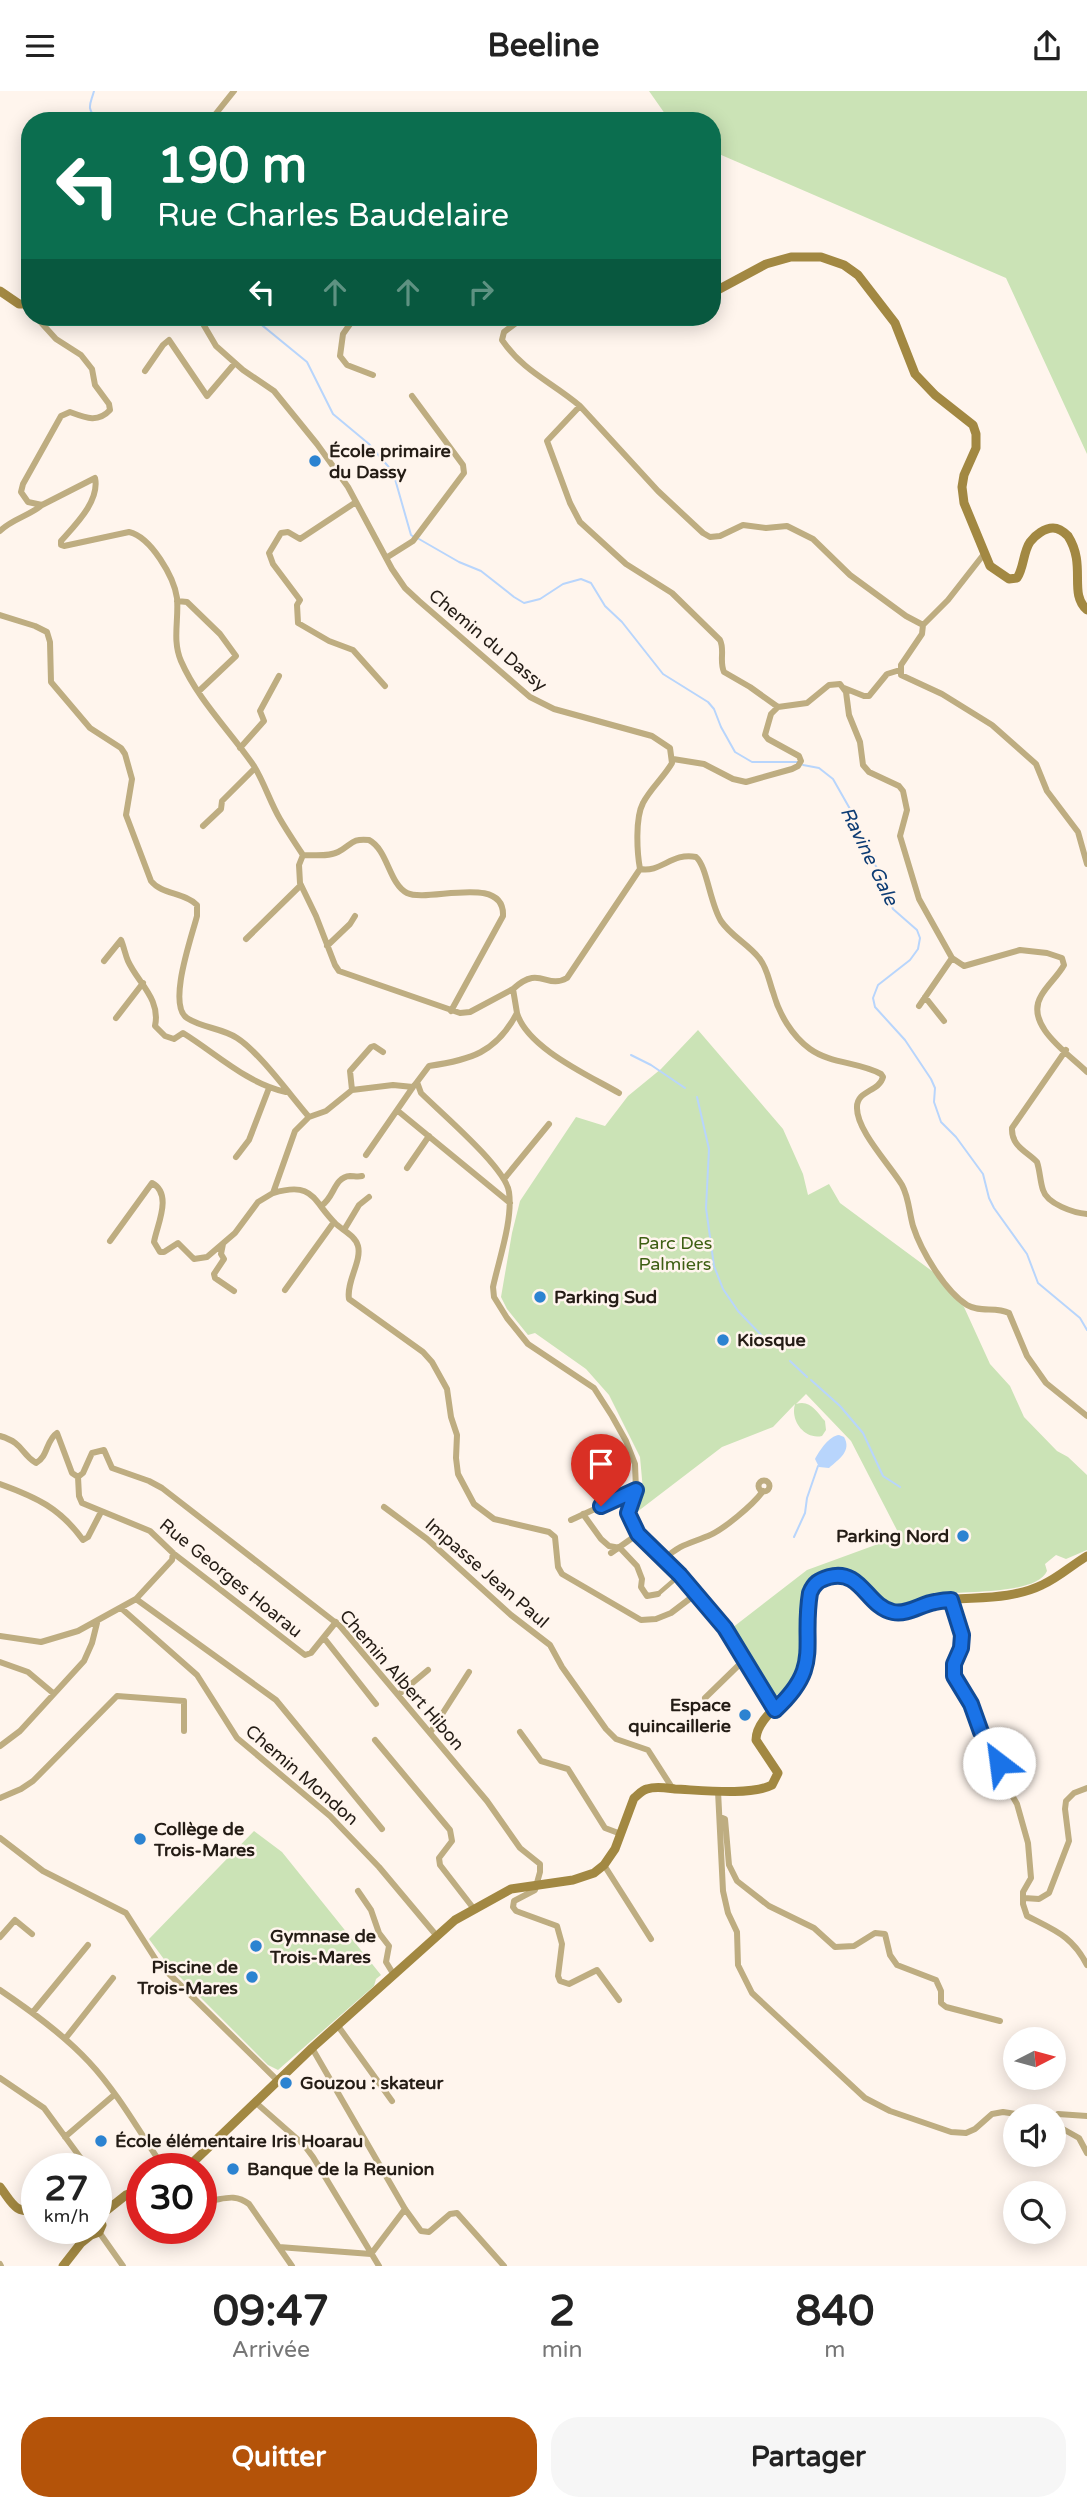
<!DOCTYPE html>
<html lang="fr">
<head>
<meta charset="utf-8">
<style>
  body { margin:0; font-family:"Varela Round",sans-serif; background:#f6f6f6; color:#222; height:100vh; display:flex; flex-direction:column; font-size:26px; white-space:nowrap }
  * { box-sizing:border-box; margin:0 }
  p { font-size:23px; color:#767676 }
  .icon { flex:none; width:38px; height:38px; fill:none; stroke:currentColor; stroke-width:2; stroke-linecap:round; stroke-linejoin:round }
  .map { position:relative; height:2175px; overflow:hidden }
  .side { display:flex; flex-direction:column; background:#fff; flex:1 }
  .side>* { flex:none }
  .top-card { position:absolute; left:21px; top:21px; width:700px; height:214px; border-radius:28px; box-shadow:0 4px 18px #0003; background:#0b6e4f; color:#fff; overflow:hidden }
  .needle { width:46px; rotate:84deg }
  .tools { position:absolute; left:1003px; top:1936px; display:grid; gap:14px }
  .tools a { display:grid; place-items:center; width:63px; height:63px; border-radius:50%; background:#fff; box-shadow:0 4px 18px #0003; font-size:35px }
  .speed { position:absolute; left:21px; top:2062px; display:flex; gap:14px; font-size:35px; font-weight:700; text-align:center }
  .speed>* { display:grid; place-content:center; width:91px; height:91px; border-radius:50%; background:#fff; box-shadow:0 4px 18px #0003; line-height:1 }
  .speed small { font-size:18px; font-weight:400 }
  .speed .limit { border:10px solid #d22; background:#fff; color:#111 }
  .pin { position:absolute; display:grid; place-items:center; width:60px; height:60px; color:#fff; margin:-72px -30px; border-radius:50% 50% 50% 0; rotate:-45deg; box-shadow:0 0 7px #0007 }
  .pin .icon { rotate:45deg }
  .me { position:absolute; width:77px; margin:-38px; rotate:330deg; stroke-linejoin:round; filter:drop-shadow(0 0 5px #0008) }
  .turn { display:flex; align-items:center; gap:24px; height:147px; padding:0 21px; font-size:32px }
  .turn .icon { width:91px; height:91px; stroke-width:2.5 }
  .turn b { display:block; font-size:49px; line-height:60px }
  .lanes { display:flex; align-items:center; height:66px; padding:0 21px; background:#0003; justify-content:center; gap:35px; direction:ltr }
  .lanes .off { opacity:.35 }
  .eta { display:flex; justify-content:space-evenly; align-items:center; height:119px; text-align:center }
  .eta b { font-size:42px; font-weight:700; line-height:49px }
  .button { display:flex; gap:14px; margin-top:auto; padding:14px 21px }
  .button a { flex:1; height:80px; border-radius:28px; background:#b45309; color:#fff; font-size:28px; font-weight:700; line-height:80px; text-align:center }
  .button a+a { background:#f6f6f6; color:#222 }
  header { display:flex; justify-content:space-between; align-items:center; height:91px; padding:0 21px; background:#fff; font-size:32px; font-weight:700 }
  .map>svg:first-child { display:block }
  .green { fill:#cbe3b6 }
  .water { fill:#b8d5fc }
  .lines { fill:none; stroke-linecap:round; stroke-linejoin:round }
  .stream { stroke:#b8d5fc; stroke-width:2 }
  .pedestrian { stroke:#bead81; stroke-width:4.5 }
  .minor { stroke:#bead81; stroke-width:6 }
  .secondary { stroke:#a28842; stroke-width:9 }
  .route-casing { stroke:#114b97; stroke-width:18 }
  .route { stroke:#1a73e8; stroke-width:12 }
  .poi-dot { fill:#2c83d1; stroke:#fff5ed; stroke-width:2.5 }
  .labels { text-anchor:middle; dominant-baseline:central; stroke-width:5; stroke-linejoin:round; paint-order:stroke }
  .poi-label { font-size:18px; font-weight:bold; fill:#241c15; stroke:#fff5ed; text-anchor:start }
  .street-label { font-size:18px; fill:#241c15; stroke:#fff5ed }
  .park-label { font-size:18px; fill:#3d5e12; stroke:#fff5ed }
  .water-label { font-size:19px; font-style:italic; fill:#0d3c74; stroke:#fff5ed }
</style>
</head>
<body>
<header><svg class="icon" aria-label="menu" viewBox="0 0 24 24"><path d="M4 6h16M4 12h16M4 18h16"/></svg>Beeline<svg class="icon" aria-label="share" viewBox="0 0 24 24"><path d="M12 15V3M7 8l5-5 5 5M5 13v7h14v-7"/></svg></header>
<div class="map">
<svg width="1087" height="2175" viewBox="0 0 1087 2175">
  <rect width="100%" height="100%" fill="#fff5ed"/>
  <path class="green" d="M 649,0 L 1087,0 L 1087,363 L 1006,187 L 712,60 L 712,30 L 670,30 Z
    M 698,939 L 783,1038 L 803,1083 L 808,1104 L 829,1093 L 840,1112 L 936,1183 L 964,1216 L 990,1273 L 1010,1295 L 1024,1326 L 1057,1360 L 1068,1366 L 1087,1384 L 1087,1459 L 1066,1468 L 1056,1464 L 1045,1473 L 1047,1480 C 1037,1504 962,1500 940,1503 C 926,1505 912,1516 898,1515 C 882,1514 876,1499 864,1490 C 851,1479 834,1480 818,1483 C 781,1521 836,1563 774,1606 L 732,1537 L 807,1479 L 900,1445 L 851,1350 L 806,1303 L 796,1313 C 810,1308 817,1321 825,1330 L 826,1339 L 822,1345 C 804,1349 790,1329 795,1313 L 773,1336 L 722,1356 L 637,1421 L 643,1399 L 640,1366 L 609,1304 L 586,1278 L 535,1242 L 528,1244 L 507,1218 L 501,1206 L 512,1142 L 520,1110 L 576,1026 L 605,1035 L 628,1005 L 661,978 Z
    M 254,1740 L 282,1761 L 381,1884 L 376,1888 L 374,1895 L 278,1979 L 268,1974 L 169,1875 L 149,1848 Z"/>
  <path class="water" d="M 839,1344 L 844,1346 C 852,1360 839,1368 829,1377 L 819,1376 L 815,1368 C 820,1359 829,1345 839,1344 Z"/>
  <g class="lines">
    <path class="stream" d="M 94,0 C 90,15 86,15 97,30
      M 252,226 L 307,271 L 333,323 L 369,353 L 393,381 L 411,444 L 414,446
      M 419,448 L 459,471 L 481,480 L 514,506 L 524,512 L 540,508 L 563,493 L 581,488 L 591,492 L 605,515 L 622,531 L 663,583 L 708,611 L 714,618 L 721,636 L 735,661 L 752,671 L 797,671
      M 803,674 L 819,677 L 833,688 L 854,725 L 865,758 L 886,791 L 889,809 L 893,818 L 917,839 L 920,847 L 918,858 L 910,869 L 878,894 L 873,907 L 875,916 L 905,949 L 931,988 L 935,997 L 934,1011 L 941,1031 L 956,1046 L 983,1083 L 989,1107 L 994,1117 L 1027,1163 L 1038,1192 L 1080,1227 L 1087,1239
      M 631,964 L 651,974 L 685,997
      M 697,1006 L 709,1058 L 706,1117 L 714,1175 L 723,1198 L 738,1220 L 769,1252
      M 790,1270 L 807,1286
      M 811,1289 L 840,1315 L 863,1342 L 883,1385 L 900,1396
      M 794,1446 L 805,1422 L 807,1407 L 818,1375"/>
    <path class="pedestrian" d="M 658,1503 L 680,1484"/>
    <path class="minor" d="M 210,30 L 234,0
      M 36,226 L 56,248 L 81,264 L 92,278 L 95,294 L 109,313 L 110,319 C 98,332 86,327 70,321 L 61,325 L 23,393 L 21,401 L 28,411 L 42,414 L 95,387 C 100,410 75,434 61,450 L 61,454 L 64,455 L 129,441 C 151,446 174,486 177,507 C 179,529 172,549 181,570 C 198,609 230,640 254,675 C 264,691 270,711 280,728 C 287,740 295,752 303,764
      M 199,226 L 216,255 L 243,279 L 274,300 L 317,353 L 348,396 L 392,478 L 405,497 L 419,510 L 530,606 L 554,618 L 652,645 L 670,657 L 672,672 C 664,686 650,698 643,712 C 635,727 637,762 640,778 L 567,887 C 546,899 540,873 513,898 L 517,922 C 496,962 470,969 429,975 L 417,991 L 421,1002 C 441,1022 506,1077 509,1101 C 513,1129 499,1168 493,1196 L 494,1206 L 507,1227 L 528,1253 L 594,1297 L 612,1325 L 626,1350 L 635,1373 L 636,1399 L 628,1422 L 638,1443 L 680,1484 L 725,1537 L 775,1619
      M 355,226 L 343,243 L 340,265 L 347,274 L 373,284
      M 524,226 L 504,241 L 502,249 C 524,281 552,291 580,315 L 547,350 L 570,412 L 580,431 L 626,473 L 672,502 L 720,549 C 725,559 719,570 724,581 L 750,596 L 778,616 L 807,612 L 829,594 L 840,593 L 846,601 L 849,624 L 860,651 L 863,674 L 869,681 L 899,695 L 903,700 L 907,719 L 900,745 L 919,808 L 952,867 L 964,875 L 1020,859 L 1047,862 L 1062,867 L 1064,874 C 1058,885 1047,894 1041,905 C 1024,934 1069,963 1087,981
      M 145,280 L 163,254 L 169,249 L 207,305 L 235,272
      M 580,315 L 658,400 L 703,442 L 710,446 L 720,445 L 743,434 L 766,437 L 787,435 L 813,448 L 850,484 L 906,525 L 923,534
      M 356,411 L 300,448 L 288,441 L 281,442 L 269,462 L 273,473 L 300,509 L 297,514 L 298,532 L 329,550 L 353,559 L 385,595
      M 0,440 C 12,428 29,425 42,414
      M 984,463 L 948,509 L 923,534 L 922,543 L 901,574 L 901,584 L 942,603 L 992,634 L 1036,673 L 1047,700 L 1078,741 L 1087,773
      M 386,467 L 413,450 L 464,382 L 463,374 L 412,305
      M 177,510 L 187,511 L 220,543 L 236,565 L 199,600
      M 0,524 L 35,535 L 47,541 L 50,551 L 51,591 L 90,637 L 121,657 L 125,663 L 132,688 L 126,724 L 151,790 C 162,804 184,801 197,814 L 197,825 C 192,845 167,914 187,927 C 202,937 222,937 237,947 C 259,961 290,1004 309,1026
      M 844,597 L 864,605 L 869,605 L 887,583 L 900,579
      M 240,657 L 264,630 L 260,620 L 279,585
      M 673,668 L 704,673 L 733,688 L 746,691 L 792,678 L 798,675 L 801,670 L 799,665 L 768,648 L 765,644 L 771,623 L 778,616
      M 203,735 L 221,718 L 222,710 L 255,677
      M 303,764 C 314,764 328,766 338,761 C 352,754 351,747 369,749 C 388,759 389,793 407,802 C 428,812 505,782 503,825 L 451,920
      M 303,764 L 299,774 L 300,792 L 316,825 L 335,874 L 339,880 L 460,922 L 470,921 L 513,898
      M 640,778 C 661,782 672,761 696,766 C 707,775 710,813 721,830 C 731,845 748,853 759,867 C 767,876 769,890 773,901 C 779,923 792,945 810,958 C 831,973 859,971 881,983 L 883,986 C 879,1001 857,999 857,1016 C 856,1039 890,1074 902,1094 C 909,1107 909,1121 913,1135 C 921,1160 945,1200 967,1214 C 980,1222 996,1215 1009,1222 L 1027,1265 L 1046,1292 L 1087,1325
      M 246,848 L 301,794
      M 327,855 L 350,833 L 355,825
      M 104,870 L 121,849 C 124,856 125,863 128,870 C 138,892 161,908 155,935 L 165,945 L 174,948 L 183,942 C 217,963 246,992 286,1001
      M 925,906 L 944,930
      M 919,915 L 952,867
      M 517,922 C 527,957 590,985 619,1002
      M 116,927 L 143,892
      M 1066,959 L 1012,1037 C 1011,1055 1026,1060 1037,1071 C 1040,1080 1040,1090 1043,1099 C 1047,1113 1074,1122 1087,1123
      M 352,999 L 350,980 L 371,956 L 374,955 L 383,961
      M 398,1020 L 510,1112
      M 366,1064 L 413,996
      M 236,1066 L 249,1049 L 269,997
      M 407,1077 L 429,1045
      M 504,1088 L 549,1033
      M 273,1102 C 314,1090 312,1109 335,1132 C 342,1139 355,1144 358,1155 C 362,1170 346,1191 349,1208 L 423,1261 L 432,1271 L 447,1298 L 451,1326 L 457,1344 L 456,1367 L 458,1383 L 474,1413 L 494,1428 L 549,1441 L 555,1446 L 558,1476 L 562,1483 L 641,1529 L 656,1528 L 671,1522 L 696,1503
      M 322,1114 C 334,1107 334,1086 350,1085 C 354,1085 358,1086 362,1085
      M 344,1139 L 359,1114 L 369,1106
      M 110,1150 L 152,1092 C 173,1103 157,1134 154,1151 L 160,1161 L 164,1161 L 178,1152 L 194,1168 L 207,1166 L 235,1142 L 258,1111 L 273,1102 L 295,1040 L 309,1026 L 326,1020 L 352,999 L 393,994 L 413,996 L 417,991
      M 223,1153 L 221,1163 L 224,1168 L 214,1183 L 215,1187 L 234,1200
      M 285,1199 L 334,1131
      M 0,1345 C 24,1352 20,1362 36,1372 C 48,1366 46,1349 57,1342 L 72,1382 L 78,1386 L 83,1382 L 92,1362 L 104,1359 L 112,1377 L 149,1390 L 162,1397 L 340,1535 L 487,1710 L 520,1757 L 540,1773 L 540,1781 L 535,1799 L 514,1810 L 513,1816 L 516,1820 L 557,1835 L 562,1853 L 558,1885 L 560,1890 L 569,1893 L 597,1879 L 619,1909
      M 78,1386 L 79,1405 L 82,1412 L 150,1440 L 173,1462 L 305,1564 L 311,1562 L 336,1531
      M758.5 1395a5.5 5.5 0 1 1 11 0a5.5 5.5 0 1 1-11 0Z
      M 0,1393 C 36,1406 60,1417 83,1449 L 88,1446 L 101,1421
      M 384,1416 L 427,1448 L 511,1524 L 550,1554 L 562,1576 L 606,1638 L 616,1648 L 648,1659 L 673,1698
      M 583,1423 L 601,1448 L 609,1455 L 620,1457 L 637,1475 L 642,1488 L 641,1496 L 647,1505 L 658,1503
      M 571,1429 L 636,1399
      M 611,1462 L 638,1443
      M 665,1468 C 678,1454 691,1452 708,1445 C 723,1439 753,1414 763,1400
      M 136,1508 L 276,1609 L 382,1738
      M 951,1509 L 962,1544 L 961,1557 L 954,1573 L 954,1585 L 971,1613 L 981,1641 L 997,1661 L 999,1682 L 1017,1713 L 1028,1752 L 1031,1787 L 1023,1801 L 1023,1813 L 1027,1825 C 1056,1840 1072,1845 1087,1874
      M 121,1517 L 197,1584 L 237,1647 L 330,1725 L 379,1776 L 436,1844
      M 0,1545 L 41,1551 L 78,1540 L 136,1508 L 172,1469 L 173,1462
      M 324,1547 L 376,1613
      M 0,1571 L 28,1581 L 53,1602
      M 398,1604 L 428,1579
      M 705,1607 L 744,1569
      M 520,1641 L 541,1670 L 568,1678 L 605,1737 L 621,1743
      M 430,1642 L 469,1581
      M 375,1649 L 450,1739 L 452,1750 L 439,1767 L 440,1774 L 474,1818
      M 0,1655 L 20,1640 L 84,1570 L 92,1552 L 97,1532
      M 718,1700 L 723,1800 L 728,1822 L 737,1841 L 738,1874 L 752,1902 L 865,2007 L 890,2020 L 951,2041 L 966,2042 L 975,2038 L 992,2023 L 1003,2021 L 1030,2025
      M 0,1707 L 21,1698 L 33,1690 L 117,1605 L 184,1610 L 184,1640
      M 720,1726 L 725,1728 L 729,1774 L 737,1790 L 769,1815 L 814,1837 L 835,1856 L 854,1855 L 875,1842 L 885,1843 L 890,1864 L 897,1874 L 936,1889 L 941,1900 L 941,1912 L 946,1916 L 1000,1930
      M 0,1747 L 43,1780 L 126,1822 L 158,1872 L 277,1989
      M 604,1774 L 651,1848
      M 358,1800 L 371,1819 L 379,1842 L 389,1855 L 386,1871 L 394,1884
      M 1024,1807 L 1039,1808 L 1049,1802 L 1069,1750 L 1065,1718 L 1066,1710 L 1074,1702 L 1087,1697
      M 0,1846 L 15,1829 L 32,1843
      M 0,1899 C 31,1920 63,1943 89,1971 C 118,2002 140,2042 164,2077
      M 33,1921 L 88,1854
      M 338,1935 L 392,2010
      M 65,1948 L 113,1887
      M 312,1957 L 405,2118 L 421,2140 L 429,2141 L 450,2123 L 457,2122 L 504,2175
      M 0,1987 L 44,2017 L 88,2077
      M 255,2011 L 304,2054 L 313,2066 L 379,2175
      M 1054,2029 L 1058,2023 L 1087,2025
      M 1054,2033 L 1079,2047 L 1087,2062
      M 65,2046 L 114,2004
      M 201,2110 C 220,2111 232,2100 249,2113 L 292,2175
      M 99,2141 L 123,2175
      M 279,2156 L 371,2163 L 405,2118
      M 0,2173 L 1,2175"/>
    <path class="secondary" d="M 0,200 L 19,213 L 30,213
      M 712,202 L 766,173 L 791,166 L 821,166 L 844,174 L 858,184 L 895,232 L 915,283 L 935,304 L 973,334 L 976,343 L 976,357 L 964,384 L 962,396 L 964,412 L 990,475 L 1009,488 L 1017,487 C 1024,477 1023,461 1030,451 C 1035,444 1045,437 1053,437 C 1059,437 1064,441 1068,445 C 1087,475 1068,502 1087,519
      M 187,2077 L 312,1957 L 455,1829 L 511,1798 L 573,1789 L 594,1782 L 604,1774 L 615,1758 L 634,1707 C 638,1704 642,1699 647,1698 C 656,1695 666,1697 675,1698 C 699,1699 751,1705 772,1694 L 778,1682 L 756,1649 C 756,1625 792,1607 803,1584 C 815,1558 805,1529 809,1502 C 814,1493 819,1489 829,1486 C 862,1477 868,1519 896,1521 C 910,1522 923,1513 937,1510 C 972,1505 1009,1510 1042,1494 C 1058,1487 1072,1474 1087,1465
      M 0,2096 C 13,2113 14,2122 37,2120
      M 97,2127 L 126,2104 L 142,2098
      M 84,2137 L 91,2144 L 99,2141 L 102,2134 L 96,2127
      M 63,2175 L 81,2152 L 91,2144"/>
  </g>
  <g class="lines">
    <defs>
      <path id="route" d="M 601,1415 L 636,1399 L 628,1422 L 638,1443 L 680,1484 L 725,1537 L 775,1619 C 823,1575 801,1556 810,1502 C 814,1492 819,1489 829,1486 C 861,1477 867,1516 893,1521 C 908,1524 921,1513 935,1511 C 940,1510 946,1509 951,1509 L 962,1544 L 961,1557 L 954,1573 L 954,1585 L 971,1613 L 981,1641 L 997,1661 L 999,1672"/>
    </defs>
    <use href="#route" class="route-casing"/>
    <use href="#route" class="route"/>
  </g>
  <g class="poi-dot">
    <circle cx="315" cy="370" r="7"/>
    <circle cx="540" cy="1206" r="7"/>
    <circle cx="723" cy="1249" r="7"/>
    <circle cx="963" cy="1445" r="7"/>
    <circle cx="745" cy="1624" r="7"/>
    <circle cx="140" cy="1748" r="7"/>
    <circle cx="256" cy="1855" r="7"/>
    <circle cx="252" cy="1886" r="7"/>
    <circle cx="286" cy="1992" r="7"/>
    <circle cx="101" cy="2050" r="7"/>
    <circle cx="233" cy="2078" r="7"/>
  </g>
  <g class="labels">
    <g class="poi-label">
      <text x="329" y="360">École primaire<tspan x="329" dy="21">du Dassy</tspan></text>
      <text x="554" y="1206">Parking Sud</text>
      <text x="737" y="1249">Kiosque</text>
      <text x="949" y="1445" text-anchor="end">Parking Nord</text>
      <text x="731" y="1614" text-anchor="end">Espace<tspan x="731" dy="21">quincaillerie</tspan></text>
      <text x="154" y="1738">Collège de<tspan x="154" dy="21">Trois-Mares</tspan></text>
      <text x="270" y="1845">Gymnase de<tspan x="270" dy="21">Trois-Mares</tspan></text>
      <text x="238" y="1876" text-anchor="end">Piscine de<tspan x="238" dy="21">Trois-Mares</tspan></text>
      <text x="300" y="1992">Gouzou : skateur</text>
      <text x="115" y="2050">École élémentaire Iris Hoarau</text>
      <text x="247" y="2078">Banque de la Reunion</text>
    </g>
    <g class="street-label">
      <text transform="translate(488 549) rotate(40)">Chemin du Dassy</text>
      <text transform="translate(487 1482) rotate(41)">Impasse Jean Paul</text>
      <text transform="translate(231 1487) rotate(39)">Rue Georges Hoarau</text>
      <text transform="translate(402 1589) rotate(49)">Chemin Albert Hibon</text>
      <text transform="translate(302 1684) rotate(41)">Chemin Mondon</text>
    </g>
    <g class="park-label">
      <text x="675" y="1152">Parc Des<tspan x="675" dy="21">Palmiers</tspan></text>
    </g>
    <g class="water-label">
      <text transform="translate(869 765) rotate(64)">Ravine Gale</text>
    </g>
  </g>
</svg>
<div class="tools">
<a><svg class="needle" viewBox="-14 -14 28 28"><path d="M0-13l5 13h-10z" fill="#e53935"/><path d="M0 13l5-13h-10z" fill="#767676"/></svg></a>
<a><svg class="icon" aria-label="sound" viewBox="0 0 24 24"><path d="M4 9h4l5-4v14l-5-4H4zM17 9q2 3 0 6"/></svg></a>
<a><svg class="icon" aria-label="search" viewBox="0 0 24 24"><circle cx="10" cy="10" r="6"/><path d="M15 15l6 6"/></svg></a>
</div>
<div class="speed"><div>27<small>km/h</small></div><div class="limit">30</div></div>
<div class="pin" style="left:601px;top:1415px;background:#d93025"><svg class="icon" aria-label="arrive" viewBox="0 0 24 24"><path d="M6 21V4h12l-3 4 3 4H6"/></svg></div>
<svg class="me" style="left:999px;top:1672px" viewBox="-20 -20 40 40"><circle r="19" fill="#fff"/><path d="M0-13L10 11 0 6-10 11z" fill="#1a73e8"/></svg>
<div class="top-card">
<div class="turn"><svg class="icon" aria-label="left" viewBox="0 0 24 24"><path d="M17 20v-9H6M10 6l-5 5 5 5"/></svg><div><b>190 m</b>Rue Charles Baudelaire</div></div>
<div class="lanes"><svg class="icon" aria-label="left" viewBox="0 0 24 24"><path d="M17 20v-9H6M10 6l-5 5 5 5"/></svg><svg class="icon off" aria-label="ahead" viewBox="0 0 24 24"><path d="M12 20V5M6 11l6-6 6 6"/></svg><svg class="icon off" aria-label="ahead" viewBox="0 0 24 24"><path d="M12 20V5M6 11l6-6 6 6"/></svg><svg class="icon off" aria-label="right" viewBox="0 0 24 24"><path d="M7 20v-9h11M14 6l5 5-5 5"/></svg></div>
</div>
</div>
<section class="side">
<div class="eta">
<div><b>09:47</b><p>Arrivée</p></div>
<div><b>2</b><p>min</p></div>
<div><b>840</b><p>m</p></div>
</div>
<div class="button"><a>Quitter</a><a>Partager</a></div>
</section>
</body>
</html>
